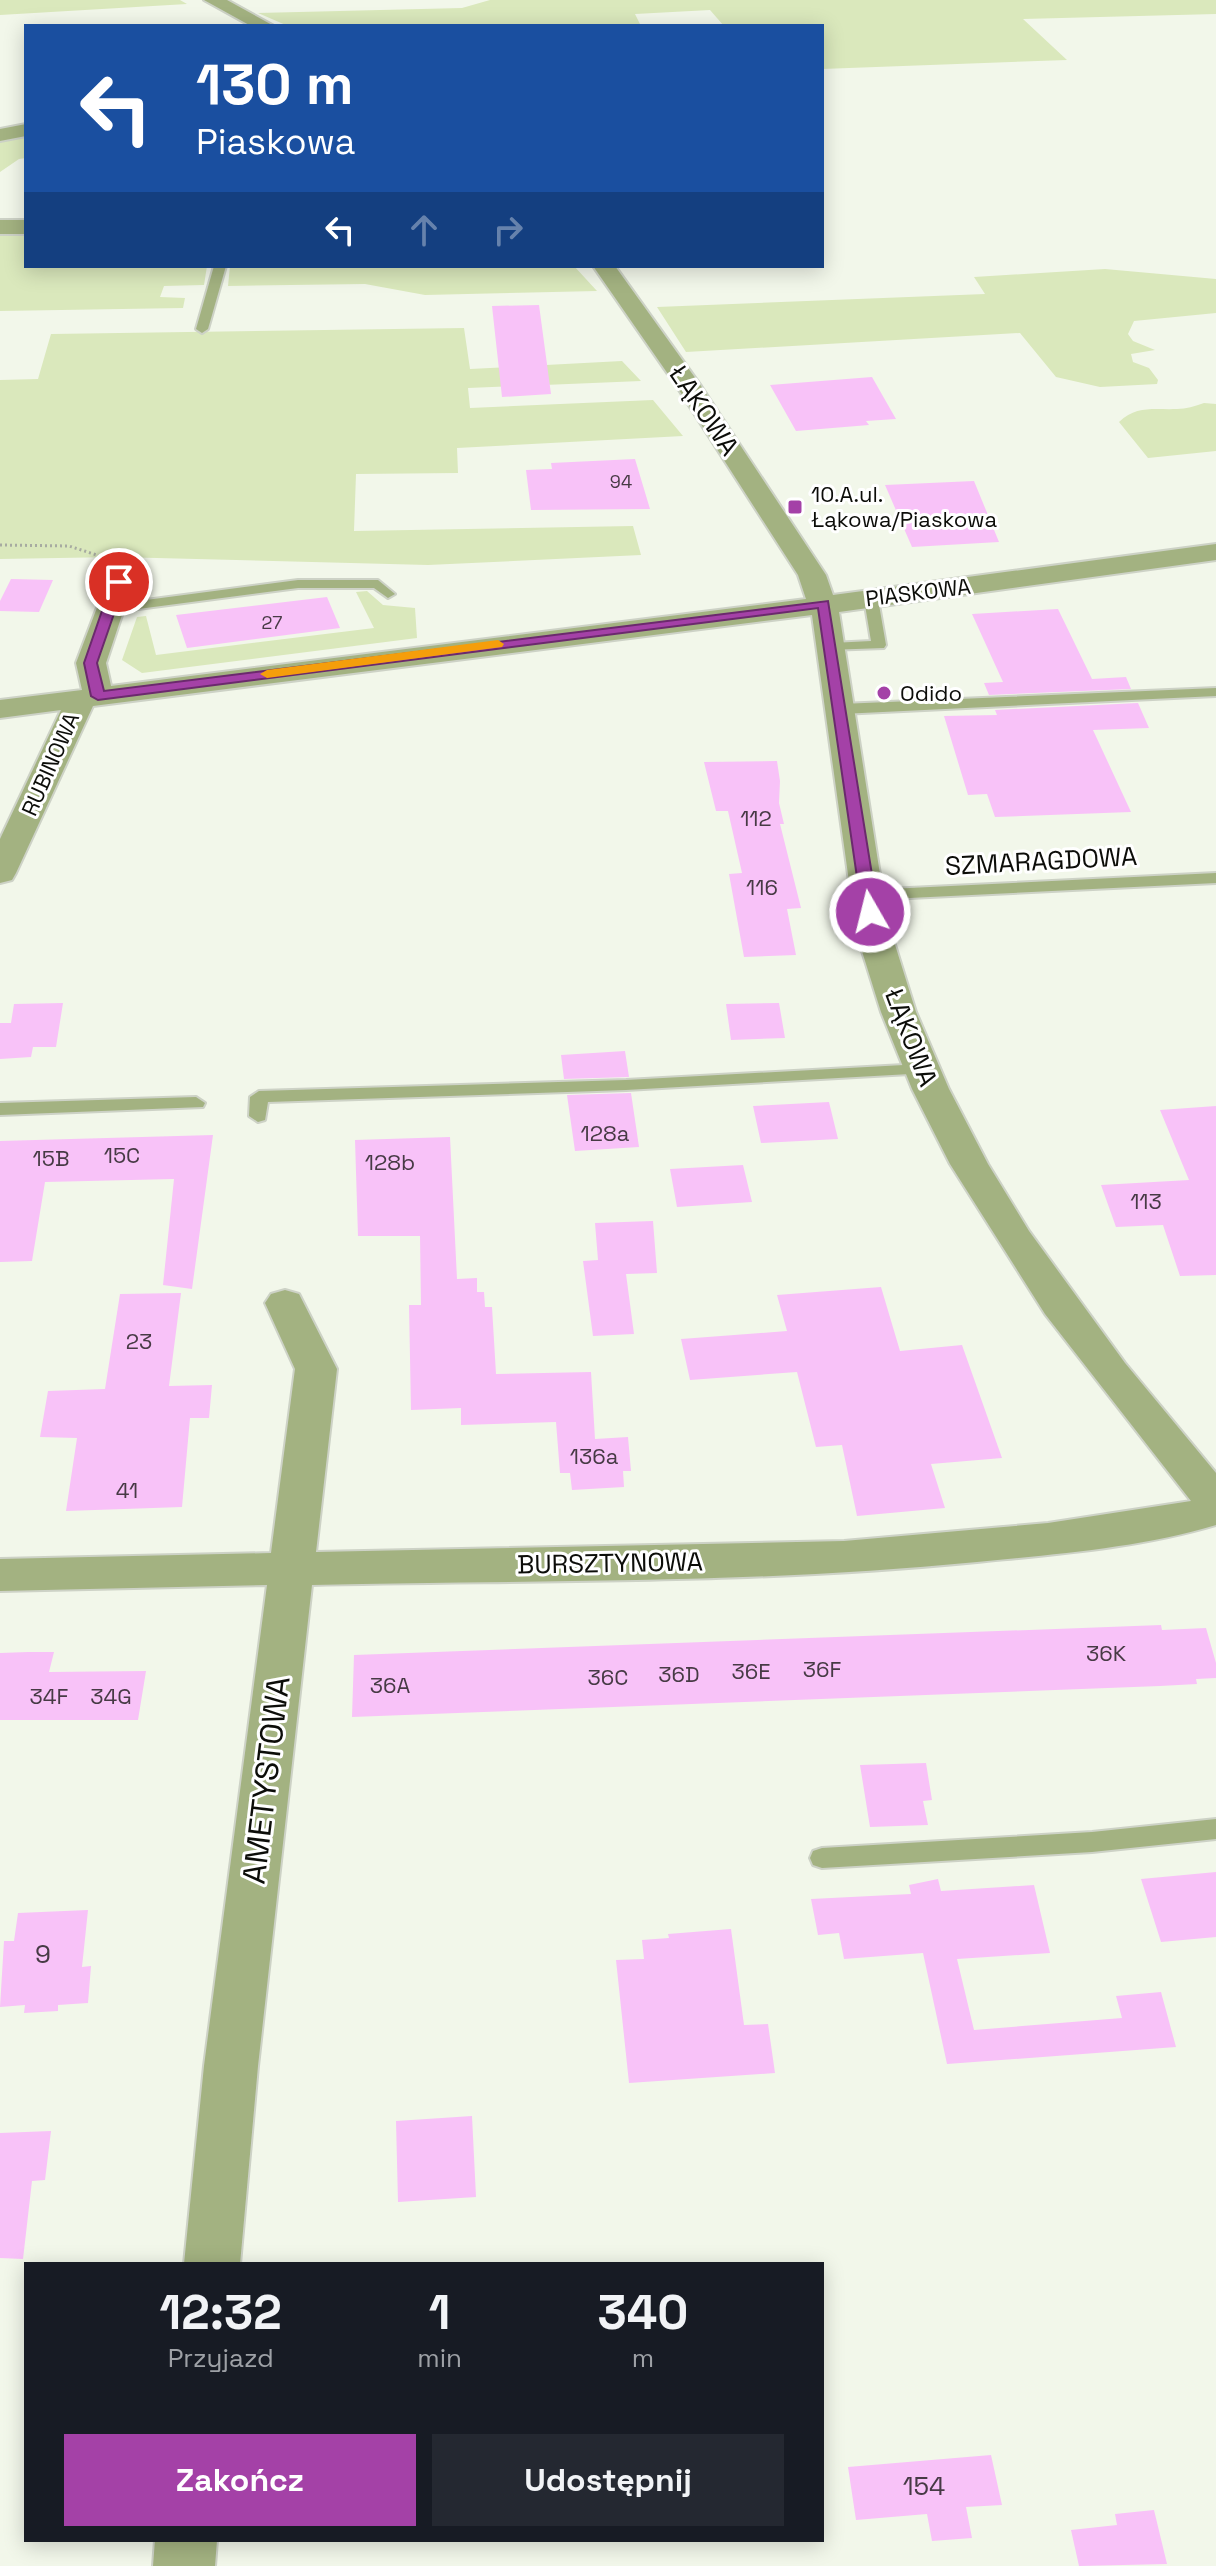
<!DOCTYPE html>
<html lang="pl">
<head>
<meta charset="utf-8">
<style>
  body { margin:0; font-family:"Space Grotesk",sans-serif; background:#242831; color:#f1f3f6; height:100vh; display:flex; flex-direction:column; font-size:30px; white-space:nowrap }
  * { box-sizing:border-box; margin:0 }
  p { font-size:26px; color:#9ea1a6 }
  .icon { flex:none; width:44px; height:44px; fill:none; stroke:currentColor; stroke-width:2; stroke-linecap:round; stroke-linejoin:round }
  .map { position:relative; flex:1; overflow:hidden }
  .sheet { position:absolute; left:24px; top:2262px; width:800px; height:280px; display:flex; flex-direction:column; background:#171b24; border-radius:0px; box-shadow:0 4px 20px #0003 }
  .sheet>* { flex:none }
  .guide { position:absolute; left:24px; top:24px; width:800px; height:244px; border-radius:0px; box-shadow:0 4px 20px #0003; background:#1a4fa0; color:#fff; overflow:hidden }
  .pin { position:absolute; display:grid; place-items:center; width:68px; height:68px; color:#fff; margin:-34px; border:4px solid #fff; border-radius:50%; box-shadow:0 2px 8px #0007 }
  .me { position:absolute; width:88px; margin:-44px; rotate:352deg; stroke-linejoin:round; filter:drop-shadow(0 0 6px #0008) }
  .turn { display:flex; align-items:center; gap:28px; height:168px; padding:0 40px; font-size:36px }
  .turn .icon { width:104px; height:104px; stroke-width:2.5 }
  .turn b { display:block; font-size:56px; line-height:68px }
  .lanes { display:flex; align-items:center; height:76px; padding:0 40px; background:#0003; justify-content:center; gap:40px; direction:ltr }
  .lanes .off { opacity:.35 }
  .eta { display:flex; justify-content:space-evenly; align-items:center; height:136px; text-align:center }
  .eta b { font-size:48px; font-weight:700; line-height:56px }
  .cta { display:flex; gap:16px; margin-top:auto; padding:16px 40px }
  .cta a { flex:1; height:92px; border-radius:0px; background:#a441a7; color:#fff; font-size:32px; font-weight:700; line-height:92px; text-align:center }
  .cta a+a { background:#242831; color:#f1f3f6 }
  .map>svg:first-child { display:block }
  .green { fill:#dae8bc }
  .building { fill:#f8c2f8 }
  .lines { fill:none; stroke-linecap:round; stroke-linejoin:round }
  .service-casing { stroke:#cdd2c6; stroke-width:4 }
  .minor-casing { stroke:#cdd2c6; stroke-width:4 }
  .path { stroke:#a7aba1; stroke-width:3; stroke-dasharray:2 3; stroke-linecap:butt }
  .service { fill:#a3b281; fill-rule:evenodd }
  .minor { fill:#a3b281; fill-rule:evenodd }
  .route { fill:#a441a7; stroke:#6b2a6d; stroke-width:2 }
  .slow { fill:#f59e0b }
  .poi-dot { fill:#a441a7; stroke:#fff; stroke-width:3 }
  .labels { text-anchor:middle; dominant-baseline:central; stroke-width:6; stroke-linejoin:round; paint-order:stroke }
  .far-number-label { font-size:18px; fill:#473a45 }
  .far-poi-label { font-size:22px; fill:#0c0d09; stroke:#fff; text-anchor:start }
  .far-street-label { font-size:22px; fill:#0c0d09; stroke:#fff }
  .number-label { font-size:22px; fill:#473a45 }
  .street-label { font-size:26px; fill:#0c0d09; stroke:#fff }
  .near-number-label { font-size:26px; fill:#473a45 }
  .near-street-label { font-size:32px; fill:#0c0d09; stroke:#fff }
</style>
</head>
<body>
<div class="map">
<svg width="1216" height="2566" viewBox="0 0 1216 2566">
  <rect width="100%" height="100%" fill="#f2f7ea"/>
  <path class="green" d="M 0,0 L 180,0 L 187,4 L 0,15 Z
    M 490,0 L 1216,0 L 1216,14 L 1023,19 L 1067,60 L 822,69 L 822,26 L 724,26 L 710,10 L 635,14 L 641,26 L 288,26 L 258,13 L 462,8 Z
    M 26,133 L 26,158 L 19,159 L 0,172 L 0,139 Z
    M 0,231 L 26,231 L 26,266 L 207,266 L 204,285 L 164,286 L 160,297 L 185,298 L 183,308 L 0,311 Z
    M 230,266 L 574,266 L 597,291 L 425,295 L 365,284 L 228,286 Z
    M 1105,269 L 1216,279 L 1216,313 L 1134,321 L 1128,334 L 1133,341 L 1155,350 L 1131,354 L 1133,362 L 1149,368 L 1158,380 L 1157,384 L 1100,387 L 1056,377 L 1020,333 L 686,352 L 657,307 L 985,294 L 974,277 Z
    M 464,328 L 470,369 L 622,361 L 641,381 L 468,388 L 470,408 L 653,400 L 683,436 L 457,448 L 458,473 L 356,474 L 354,531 L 633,526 L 641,555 L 428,565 L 117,557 L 0,559 L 0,380 L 38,379 L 51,334 Z
    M 1204,403 L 1216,404 L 1216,451 L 1148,458 L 1119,422 C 1137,405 1154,410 1177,409 C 1186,409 1195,406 1204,403 Z
    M 367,591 L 383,605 L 415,608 L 417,638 L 142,673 L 122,660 L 137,617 L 146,616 L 156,655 L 374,628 L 356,592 Z"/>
  <path class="building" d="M 539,305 L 551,394 L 502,397 L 492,306 Z
    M 872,377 L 896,419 L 866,421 L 869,425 L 796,431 L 770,385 Z
    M 635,459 L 650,509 L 531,510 L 526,470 L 552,469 L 551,463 Z
    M 974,481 L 999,542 L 912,547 L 885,485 Z
    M 11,579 L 53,580 L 39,612 L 0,611 L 0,601 Z
    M 327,597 L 340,628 L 187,648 L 176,615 Z
    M 1058,609 L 1092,679 L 1126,677 L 1131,689 L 989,695 L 984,683 L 1003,682 L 972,614 Z
    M 1138,703 L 1149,728 L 1093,730 L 1131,812 L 995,817 L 987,794 L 968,795 L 944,716 L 997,715 L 995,710 Z
    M 777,761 L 780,781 L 779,803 L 784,824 L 780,824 L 801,908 L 787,909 L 796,955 L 744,957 L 729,874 L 742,873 L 728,811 L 716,811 L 704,762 Z
    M 63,1003 L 56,1047 L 33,1047 L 31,1057 L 0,1059 L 0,1023 L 11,1023 L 14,1004 Z
    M 779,1003 L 785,1038 L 731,1040 L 726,1004 Z
    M 625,1051 L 629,1077 L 564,1079 L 561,1055 Z
    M 631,1093 L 639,1147 L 575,1151 L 567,1095 Z
    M 829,1102 L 838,1139 L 761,1143 L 753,1106 Z
    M 1216,1106 L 1216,1275 L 1180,1276 L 1163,1225 L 1116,1227 L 1101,1185 L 1189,1180 L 1160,1110 Z
    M 213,1135 L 192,1289 L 163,1285 L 174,1179 L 45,1182 L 32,1261 L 0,1262 L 0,1141 Z
    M 450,1137 L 457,1279 L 477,1278 L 477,1292 L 484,1292 L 485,1307 L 492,1307 L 496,1374 L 591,1372 L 595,1439 L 628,1437 L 631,1471 L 623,1471 L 624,1487 L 572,1490 L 570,1473 L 560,1473 L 556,1422 L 461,1425 L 461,1408 L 411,1410 L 409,1305 L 421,1305 L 420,1236 L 358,1236 L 355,1140 Z
    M 743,1165 L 752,1202 L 677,1207 L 670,1169 Z
    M 653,1221 L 657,1273 L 626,1274 L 634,1334 L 593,1336 L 583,1261 L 598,1260 L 595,1223 Z
    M 881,1287 L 900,1351 L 962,1345 L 1002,1458 L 931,1464 L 945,1508 L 857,1516 L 842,1445 L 816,1447 L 797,1372 L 690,1380 L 681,1339 L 787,1331 L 777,1295 Z
    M 181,1293 L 169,1386 L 212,1385 L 209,1418 L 190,1418 L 182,1507 L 66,1511 L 77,1438 L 40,1437 L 48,1391 L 105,1389 L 120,1294 Z
    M 1161,1625 L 1162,1630 L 1206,1628 L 1216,1663 L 1216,1678 L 1196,1679 L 1197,1684 L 1160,1686 L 352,1717 L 354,1655 Z
    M 28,1652 L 54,1652 L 49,1672 L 146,1671 L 138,1720 L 0,1720 L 0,1653 Z
    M 926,1763 L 932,1800 L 923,1801 L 928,1825 L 870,1827 L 860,1765 Z
    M 1216,1872 L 1216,1937 L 1161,1942 L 1141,1879 Z
    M 938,1879 L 941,1891 L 1034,1885 L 1050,1953 L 957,1959 L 974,2030 L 1122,2018 L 1116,1996 L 1161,1992 L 1176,2047 L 947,2064 L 923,1953 L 844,1959 L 839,1933 L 818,1935 L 811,1899 L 911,1894 L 909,1885 Z
    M 88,1910 L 82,1967 L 91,1966 L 88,2003 L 58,2005 L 58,2011 L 24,2013 L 25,2005 L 0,2007 L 4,1941 L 14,1941 L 18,1913 Z
    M 731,1929 L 744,2025 L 768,2024 L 775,2073 L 629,2083 L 616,1960 L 644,1959 L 642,1940 L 669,1938 L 668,1934 Z
    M 472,2116 L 476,2197 L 398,2202 L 396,2121 Z
    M 51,2131 L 45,2180 L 32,2181 L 23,2259 L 0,2258 L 0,2133 Z
    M 991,2455 L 1002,2505 L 966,2507 L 972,2538 L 932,2541 L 927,2514 L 856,2520 L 848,2467 Z
    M 1154,2510 L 1167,2564 L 1079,2566 L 1071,2530 L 1117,2525 L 1115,2514 Z"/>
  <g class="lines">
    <defs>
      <path id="service" d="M 214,266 L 226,266 L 208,329 L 202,333 L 196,329 Z
        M 298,580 L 378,580 L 395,594 L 388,598 L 374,588 L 298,588 L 108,613 L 101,609 L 108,605 Z
        M 871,595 L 878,599 L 886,645 L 884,648 L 827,650 L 825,647 L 832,643 L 871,641 L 864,599 Z
        M 1216,688 L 1216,696 L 841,714 L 833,709 L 841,704 Z
        M 1216,873 L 1216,883 L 868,900 L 860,895 L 868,890 Z
        M 922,1064 L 931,1069 L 928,1073 L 626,1090 L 268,1102 L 265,1120 L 258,1122 L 249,1116 L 250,1097 L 259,1091 L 626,1080 Z
        M 196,1097 L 205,1103 L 203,1107 L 0,1115 L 0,1103 Z
        M 1216,1819 L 1216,1839 L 1092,1852 L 822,1868 L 813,1865 L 810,1858 L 813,1851 L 822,1848 L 1092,1832 Z"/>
      <path id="minor" d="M 204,0 L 227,0 L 274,26 L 251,26 Z
        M 26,124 L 26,136 L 0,141 L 0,129 Z
        M 0,220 L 26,220 L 26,234 L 0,234 Z
        M 593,266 L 615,266 L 701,386 L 826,575 L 833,595 L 1216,544 L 1216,560 L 839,612 L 887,919 L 916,1012 L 949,1089 L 988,1164 L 1029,1231 L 1125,1363 L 1216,1473 L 1216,1525 C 1139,1548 1057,1554 977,1562 C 757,1584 533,1580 312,1585 L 258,2066 L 240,2264 L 184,2264 L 204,2066 L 267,1585 L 0,1591 L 0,1559 L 271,1553 L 295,1369 L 265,1303 L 271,1294 L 285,1290 L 299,1294 L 337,1369 L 316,1552 L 844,1541 L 1048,1523 L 1191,1501 L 1045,1314 L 950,1164 L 912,1089 L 881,1012 L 856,932 L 812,615 L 93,706 L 16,873 L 12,880 L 0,883 L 0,839 L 61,710 L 0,718 L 0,700 L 82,690 L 76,663 L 109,576 L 119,574 L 129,576 L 133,582 L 106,663 L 111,686 L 806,599 L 798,575 L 677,387 Z
        M 155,2540 L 217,2540 L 215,2566 L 153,2566 Z"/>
    </defs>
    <use href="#service" class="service-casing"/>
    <use href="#minor" class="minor-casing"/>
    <path class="path" d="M 0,545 L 69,546 L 106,558"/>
    <use href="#service" class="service"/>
    <use href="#minor" class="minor"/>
  </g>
  <path class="route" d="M 119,578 L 125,582 L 97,663 L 104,691 L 828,601 L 878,912 L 870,917 L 862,912 L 818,608 L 98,700 L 91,696 L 84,663 L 112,582 Z"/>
  <path class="slow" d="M 498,640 L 504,644 L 502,647 L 267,678 L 260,674 L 267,670 Z"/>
  <g class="poi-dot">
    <rect x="787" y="499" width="16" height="16" rx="4"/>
    <circle cx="884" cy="693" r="8"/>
  </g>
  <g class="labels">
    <g class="far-number-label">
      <text x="621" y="481">94</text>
      <text x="272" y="622">27</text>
    </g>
    <g class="far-poi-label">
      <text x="811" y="494">10.A.ul.<tspan x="811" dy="25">Łąkowa/Piaskowa</tspan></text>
      <text x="900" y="693">Odido</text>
    </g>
    <g class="far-street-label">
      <text transform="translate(918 592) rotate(-7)">PIASKOWA</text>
      <text transform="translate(50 764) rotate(-66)">RUBINOWA</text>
    </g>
    <g class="number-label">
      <text x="756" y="818">112</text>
      <text x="762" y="887">116</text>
      <text x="605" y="1133">128a</text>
      <text x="122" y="1155">15C</text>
      <text x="51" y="1158">15B</text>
      <text x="390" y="1162">128b</text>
      <text x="1146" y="1201">113</text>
      <text x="139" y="1341">23</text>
      <text x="594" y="1456">136a</text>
      <text x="127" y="1490">41</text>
      <text x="1106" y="1653">36K</text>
      <text x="822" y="1669">36F</text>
      <text x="751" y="1671">36E</text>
      <text x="679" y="1674">36D</text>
      <text x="608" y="1677">36C</text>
      <text x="390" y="1685">36A</text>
      <text x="49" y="1696">34F</text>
      <text x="111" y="1696">34G</text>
    </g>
    <g class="street-label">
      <text transform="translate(704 410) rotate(56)">ŁĄKOWA</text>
      <text transform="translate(1041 861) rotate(-3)">SZMARAGDOWA</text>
      <text transform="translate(911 1037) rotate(69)">ŁĄKOWA</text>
      <text transform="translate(610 1563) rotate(-1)">BURSZTYNOWA</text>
    </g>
    <g class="near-number-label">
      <text x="43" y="1954">9</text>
      <text x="924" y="2486">154</text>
    </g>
    <g class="near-street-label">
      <text transform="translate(266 1780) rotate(-83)">AMETYSTOWA</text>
    </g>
  </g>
</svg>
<div class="pin" style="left:119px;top:582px;background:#d93025"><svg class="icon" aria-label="arrive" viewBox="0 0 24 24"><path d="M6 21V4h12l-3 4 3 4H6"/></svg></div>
<svg class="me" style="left:870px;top:912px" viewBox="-20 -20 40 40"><circle r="17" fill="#a441a7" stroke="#fff" stroke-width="3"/><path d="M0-11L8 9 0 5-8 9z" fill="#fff"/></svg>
<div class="guide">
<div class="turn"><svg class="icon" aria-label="left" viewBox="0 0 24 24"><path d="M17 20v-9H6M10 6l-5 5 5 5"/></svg><div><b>130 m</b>Piaskowa</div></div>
<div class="lanes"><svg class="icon" aria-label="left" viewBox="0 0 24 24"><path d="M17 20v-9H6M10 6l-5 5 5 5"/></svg><svg class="icon off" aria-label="ahead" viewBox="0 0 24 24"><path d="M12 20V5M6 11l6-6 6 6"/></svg><svg class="icon off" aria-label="right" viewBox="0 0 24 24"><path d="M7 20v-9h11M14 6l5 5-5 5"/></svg></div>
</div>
<section class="sheet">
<div class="eta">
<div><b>12:32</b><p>Przyjazd</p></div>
<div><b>1</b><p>min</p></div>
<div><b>340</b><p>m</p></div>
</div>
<div class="cta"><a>Zakończ</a><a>Udostępnij</a></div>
</section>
</div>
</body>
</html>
